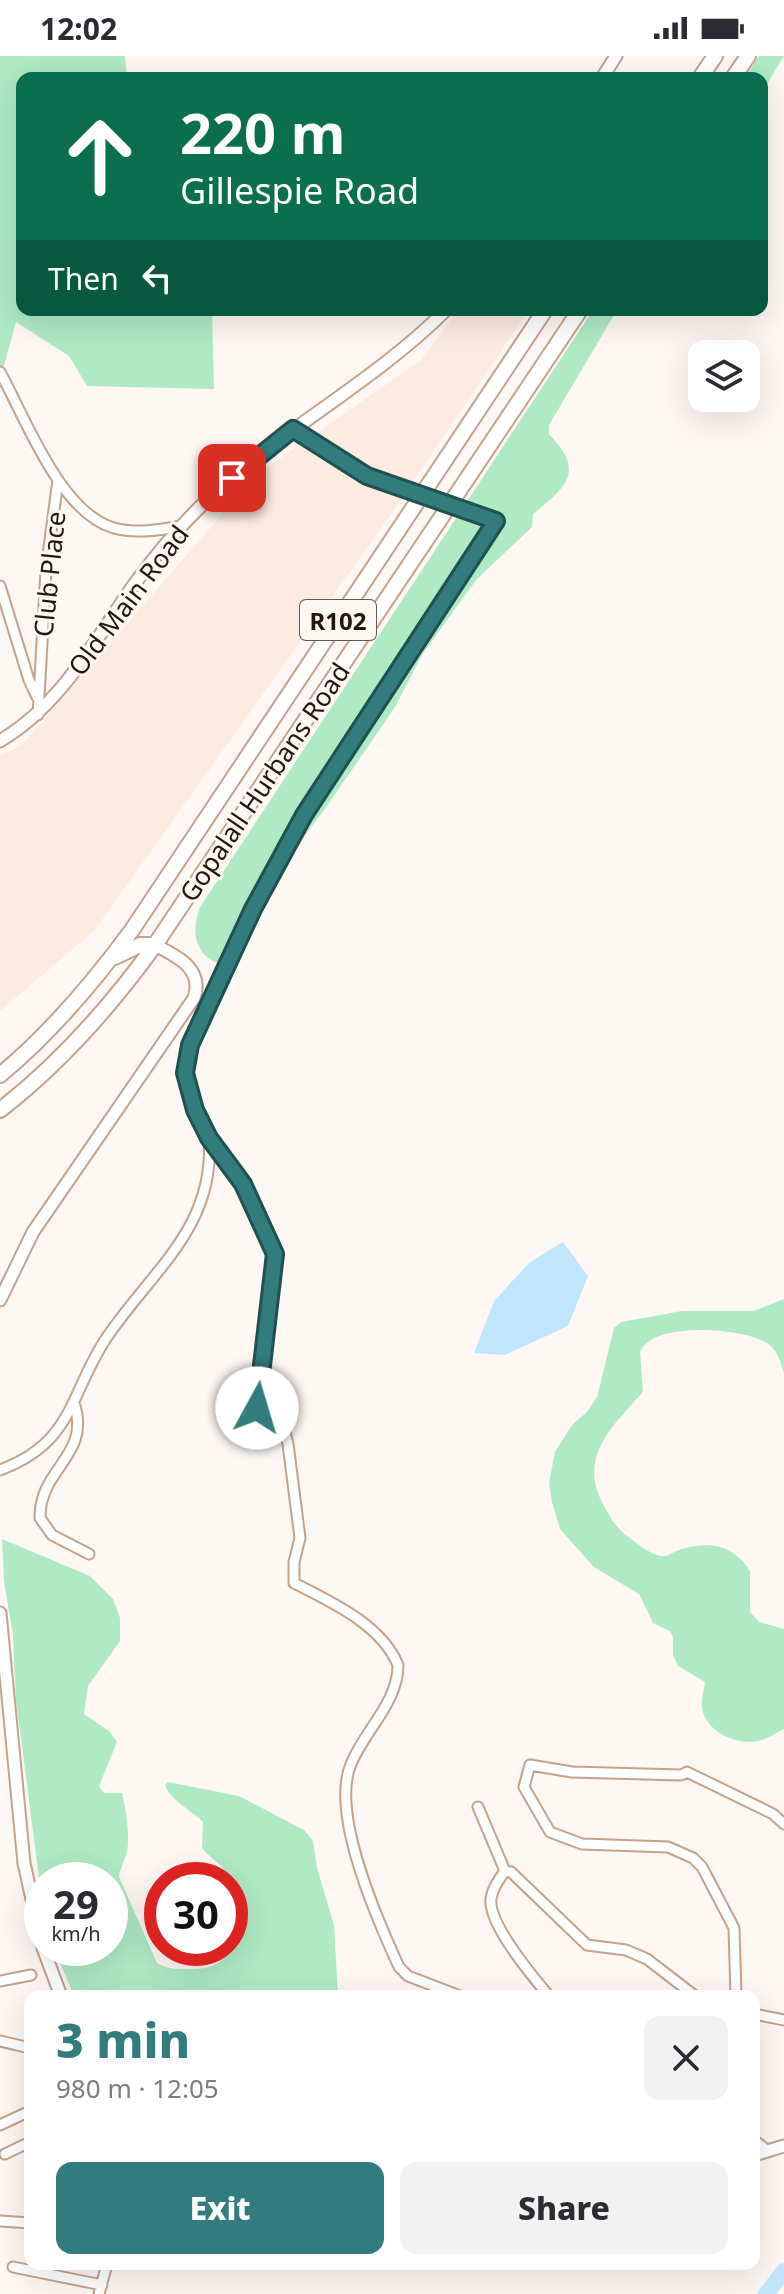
<!DOCTYPE html>
<html lang="en">
<head>
<meta charset="utf-8">
<style>
  body { margin:0; font-family:"Noto Sans",sans-serif; background:#f2f2f3; color:#2b2b33; height:100vh; display:flex; flex-direction:column; font-size:30px; white-space:nowrap }
  * { box-sizing:border-box; margin:0 }
  p { font-size:26px; color:#7c7c81 }
  .icon { flex:none; width:44px; height:44px; fill:none; stroke:currentColor; stroke-width:2; stroke-linecap:round; stroke-linejoin:round }
  .map { position:relative; flex:1; overflow:hidden }
  .side { position:absolute; left:24px; top:1934px; width:736px; height:280px; display:flex; flex-direction:column; background:#fff; border-radius:16px; box-shadow:0 8px 32px #0002 }
  .side>* { flex:none }
  .guide { position:absolute; left:16px; top:16px; width:752px; height:244px; border-radius:16px; box-shadow:0 8px 32px #0002; background:#0b6e4f; color:#fff; overflow:hidden }
  .fabs { position:absolute; left:688px; top:284px; display:grid; gap:16px }
  .fabs a { display:grid; place-items:center; width:72px; height:72px; border-radius:16px; background:#fff; box-shadow:0 8px 32px #0002; font-size:40px }
  .speed { position:absolute; left:24px; top:1806px; display:flex; gap:16px; font-size:40px; font-weight:700; text-align:center }
  .speed>* { display:grid; place-content:center; width:104px; height:104px; border-radius:50%; background:#fff; box-shadow:0 8px 32px #0002; line-height:1 }
  .speed small { font-size:20px; font-weight:400 }
  .speed .limit { border:12px solid #d22; background:#fff; color:#111 }
  .pin { position:absolute; display:grid; place-items:center; width:68px; height:68px; color:#fff; margin:-34px; border-radius:16px; box-shadow:0 4px 12px #0006 }
  .me { position:absolute; width:88px; margin:-44px; rotate:6deg; stroke-linejoin:round; filter:drop-shadow(0 0 6px #0008) }
  .turn { display:flex; align-items:center; gap:28px; height:168px; padding:0 32px; font-size:36px }
  .turn .icon { width:104px; height:104px; stroke-width:2.5 }
  .turn b { display:block; font-size:56px; line-height:68px }
  .then { display:flex; align-items:center; height:76px; padding:0 32px; background:#0003; gap:16px; font-size:30px }
  .round { display:grid; place-items:center; flex:none; width:84px; height:84px; border-radius:16px; background:#f2f2f3 }
  .summary { display:flex; align-items:center; justify-content:space-between; height:136px; padding:0 32px }
  h1 { font-size:48px; font-weight:800; line-height:60px; color:#327c7d }
  .button { display:flex; gap:16px; margin-top:auto; padding:16px 32px }
  .button a { flex:1; height:92px; border-radius:16px; background:#327c7d; color:#fff; font-size:32px; font-weight:800; line-height:92px; text-align:center }
  .button a+a { background:#f2f2f3; color:#2b2b33 }
  .status { display:flex; justify-content:space-between; align-items:center; height:56px; padding:0 40px; background:#fff; direction:ltr }
  .status svg { height:22px; fill:currentColor }
  .map>svg:first-child { display:block }
  .built { fill:#fcebe0 }
  .green { fill:#afeac4 }
  .water { fill:#c1e6fc }
  .lines { fill:none; stroke-linecap:round; stroke-linejoin:round }
  .river { stroke:#c1e6fc; stroke-width:16 }
  .minor-casing { stroke:#c4a38d; stroke-width:13 }
  .tertiary-casing { stroke:#c4a38d; stroke-width:15 }
  .primary-casing { stroke:#c4a38d; stroke-width:18 }
  .minor { stroke:#fff; stroke-width:9 }
  .tertiary { stroke:#fff; stroke-width:11 }
  .primary { stroke:#fff; stroke-width:14 }
  .minor-bridge-casing { stroke:#c4a38d; stroke-width:13; stroke-linecap:butt }
  .minor-bridge { stroke:#fff; stroke-width:9 }
  .route-casing { stroke:#205151; stroke-width:20 }
  .route { stroke:#327c7d; stroke-width:14 }
  .labels { text-anchor:middle; dominant-baseline:central; stroke-width:6; stroke-linejoin:round; paint-order:stroke }
  .shield { fill:#fef7f3; stroke:#655a53; stroke-width:2 }
  .shield-label { font-size:24px; font-weight:bold; fill:#23170f }
  .street-label { font-size:26px; fill:#23170f; stroke:#fef7f3 }
</style>
</head>
<body>
<div class="status"><b>12:02</b><svg viewBox="0 0 49 12"><path d="M0 12V9h3v3zM5 12V6h3v6zM10 12V3h3v9zM15 12V0h3v12zM26 1h20v11H26zM47 4h2v5h-2z"/></svg></div>
<div class="map">
<svg width="784" height="2238" viewBox="0 0 784 2238">
  <rect width="100%" height="100%" fill="#fef7f3"/>
  <path class="built" d="M 458,254 L 529,254 L 392,457 L 94,875 L 0,955 L 0,700 L 22,689 L 256,419 L 420,305 Z"/>
  <path class="green" d="M 0,0 L 125,0 L 127,22 L 22,22 L 22,254 L 212,254 L 214,333 L 87,330 L 69,300 L 16,266 L 0,324 Z
    M 759,0 L 784,0 L 762,36 L 762,22 L 745,22 Z
    M 593,254 L 617,254 L 549,369 L 549,378 C 585,415 568,430 533,458 L 532,471 L 476,524 L 422,599 L 395,651 L 325,753 L 299,787 L 230,910 C 197,906 189,880 200,851 Z
    M 784,1243 L 784,1317 C 780,1305 777,1292 765,1286 C 740,1272 653,1265 640,1296 L 643,1336 C 614,1368 578,1401 602,1446 C 609,1459 615,1471 627,1480 C 637,1487 652,1501 665,1500 C 670,1499 676,1494 682,1493 C 711,1485 733,1489 750,1515 L 750,1556 L 759,1566 L 784,1573 L 784,1673 C 777,1676 769,1682 762,1684 C 740,1691 705,1677 702,1651 C 701,1644 704,1634 705,1626 L 678,1610 L 673,1599 L 673,1581 L 670,1575 L 653,1567 L 639,1538 L 594,1511 L 560,1473 L 552,1446 L 549,1427 L 555,1396 L 572,1369 L 587,1356 L 597,1341 L 614,1272 L 621,1266 L 682,1255 L 754,1255 Z
    M 2,1483 L 90,1520 L 113,1543 L 120,1562 L 120,1585 L 88,1630 L 84,1658 L 109,1675 L 117,1686 L 99,1730 L 104,1737 L 122,1737 C 126,1751 130,1782 127,1796 C 125,1804 120,1812 119,1821 L 157,1907 C 167,1913 175,1913 187,1913 C 197,1913 209,1913 218,1907 C 239,1892 239,1848 231,1825 C 226,1811 211,1803 202,1792 L 203,1766 C 191,1754 170,1744 165,1729 L 168,1726 L 239,1740 L 304,1774 L 313,1785 L 317,1812 L 334,1869 L 338,1940 L 74,1940 L 54,1892 L 110,1892 L 110,1824 L 42,1824 L 42,1845 L 16,1644 L 13,1580 L 4,1525 Z"/>
  <path class="water" d="M 563,1186 L 588,1220 L 568,1270 L 505,1299 L 474,1297 L 494,1245 L 530,1206 Z"/>
  <g class="lines">
    <path class="river" d="M 766,2238 L 784,2215"/>
    <defs>
      <path id="minor" d="M 0,316 C 25,361 60,457 114,472 C 136,478 160,474 182,470
        M 293,373 L 374,423
        M 0,530 L 29,624 L 37,641
        M 38,659 L 46,514 L 58,424
        M 74,1347 C 92,1400 39,1412 40,1462 L 52,1479 L 89,1498
        M 282,1364 L 288,1388 L 300,1482 L 294,1506 L 294,1527 C 331,1546 381,1568 398,1609 C 398,1647 364,1675 351,1708 C 330,1757 377,1863 399,1911 L 408,1920 L 460,1940
        M 236,1373 L 250,1365 L 257,1352 L 275,1198 L 243,1128 L 209,1082 L 195,1054 L 185,1017 L 190,989 L 253,853 L 304,759 L 496,465 L 479,460
        M 0,1414 C 73,1387 69,1340 105,1284 C 150,1216 216,1172 209,1082
        M 478,1751 L 505,1815 C 499,1823 492,1833 491,1843 C 488,1868 533,1921 549,1940
        M 505,1815 L 511,1816 L 587,1889 L 626,1894 L 647,1903 L 695,1940
        M 0,1925 L 31,1919
        M 736,1940 L 734,1872 L 702,1811 L 693,1802 L 668,1791 L 582,1788 L 550,1776 L 524,1731 L 530,1709 L 572,1716 L 681,1719 L 687,1716 L 773,1758 L 784,1768
        M 754,1958 L 784,1964
        M 0,1985 L 30,1992
        M 0,2069 L 30,2055
        M 754,2084 L 768,2095
        M 5,2098 L 30,2086
        M 0,2165 L 30,2167
        M 13,2211 L 102,2229
        M 99,2238 L 107,2208"/>
      <path id="tertiary" d="M 602,22 L 616,0
        M 0,685 C 61,649 93,587 133,530 C 154,501 178,472 204,447 C 278,375 373,327 446,254
        M 0,1244 L 33,1176 L 194,942 C 204,913 177,900 155,889
        M 0,1557 L 24,1807 L 42,1888
        M 43,1892 L 61,1940
        M 754,2099 L 784,2090"/>
      <path id="primary" d="M 700,22 L 715,0
        M 733,22 L 748,0
        M 115,901 L 140,889 L 155,889
        M 0,1019 C 51,977 93,927 132,874 L 545,254
        M 0,1054 C 61,1007 110,951 155,889 L 580,254"/>
    </defs>
    <use href="#minor" class="minor-casing"/>
    <use href="#tertiary" class="tertiary-casing"/>
    <use href="#primary" class="primary-casing"/>
    <use href="#minor" class="minor"/>
    <use href="#tertiary" class="tertiary"/>
    <use href="#primary" class="primary"/>
    <defs>
      <path id="minor-bridge" d="M 374,423 L 479,460"/>
    </defs>
    <use href="#minor-bridge" class="minor-bridge-casing"/>
    <use href="#minor-bridge" class="minor-bridge"/>
  </g>
  <g class="lines">
    <defs>
      <path id="route" d="M 232,422 L 293,373 L 367,420 L 496,465 L 304,759 L 253,853 L 190,989 L 185,1017 L 195,1054 L 209,1082 L 243,1128 L 275,1198 L 257,1352"/>
    </defs>
    <use href="#route" class="route-casing"/>
    <use href="#route" class="route"/>
  </g>
  <g class="labels">
    <rect class="shield" x="300" y="544" width="76" height="40" rx="6"/>
    <g class="shield-label">
      <text x="338" y="564">R102</text>
    </g>
    <g class="street-label">
      <text transform="translate(49 518) rotate(-84)">Club Place</text>
      <text transform="translate(128 544) rotate(-53)">Old Main Road</text>
      <text transform="translate(264 726) rotate(-56)">Gopalall Hurbans Road</text>
    </g>
  </g>
</svg>
<div class="fabs">
<a><svg class="icon" aria-label="layers" viewBox="0 0 24 24"><path d="M12 4l9 5-9 5-9-5zM3 14l9 5 9-5"/></svg></a>
</div>
<div class="speed"><div>29<small>km/h</small></div><div class="limit">30</div></div>
<div class="pin" style="left:232px;top:422px;background:#d93025"><svg class="icon" aria-label="arrive" viewBox="0 0 24 24"><path d="M6 21V4h12l-3 4 3 4H6"/></svg></div>
<svg class="me" style="left:257px;top:1352px" viewBox="-20 -20 40 40"><circle r="19" fill="#fff"/><path d="M0-13L10 11 0 6-10 11z" fill="#327c7d"/></svg>
<div class="guide">
<div class="turn"><svg class="icon" aria-label="ahead" viewBox="0 0 24 24"><path d="M12 20V5M6 11l6-6 6 6"/></svg><div><b>220 m</b>Gillespie Road</div></div>
<div class="then">Then<svg class="icon" aria-label="left" viewBox="0 0 24 24"><path d="M17 20v-9H6M10 6l-5 5 5 5"/></svg></div>
</div>
<section class="side">
<div class="summary"><div><h1>3 min</h1><p>980 m · 12:05</p></div><a class="round"><svg class="icon" aria-label="close" viewBox="0 0 24 24"><path d="M6 6l12 12M18 6L6 18"/></svg></a></div>
<div class="button"><a>Exit</a><a>Share</a></div>
</section>
</div>
</body>
</html>
